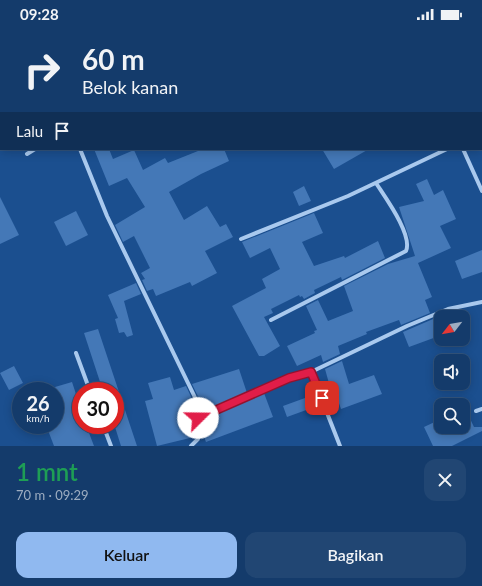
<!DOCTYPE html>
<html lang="id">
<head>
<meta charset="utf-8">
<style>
  body { margin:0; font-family:Lato,sans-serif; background:#214673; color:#f1f3f6; height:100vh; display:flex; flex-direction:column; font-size:15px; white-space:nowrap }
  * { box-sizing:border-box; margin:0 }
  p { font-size:13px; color:#9dadc1 }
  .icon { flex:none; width:22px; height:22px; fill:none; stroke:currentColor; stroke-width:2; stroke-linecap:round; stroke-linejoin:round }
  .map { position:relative; height:418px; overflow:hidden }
  .side { display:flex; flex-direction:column; background:#143b6b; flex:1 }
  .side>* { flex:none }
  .hud { position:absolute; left:0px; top:0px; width:482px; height:122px; box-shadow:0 2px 10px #0003,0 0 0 1px #33557e; background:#143b6b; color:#f1f3f6; overflow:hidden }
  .needle { width:26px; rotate:239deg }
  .tools { position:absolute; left:434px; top:282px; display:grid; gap:8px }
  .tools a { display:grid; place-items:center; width:36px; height:36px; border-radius:8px; background:#143b6b; box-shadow:0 2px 10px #0003,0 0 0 1px #33557e; font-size:20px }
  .speed { position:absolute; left:12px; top:354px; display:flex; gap:8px; font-size:20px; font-weight:700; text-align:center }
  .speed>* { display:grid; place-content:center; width:52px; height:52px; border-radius:50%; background:#143b6b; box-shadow:0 2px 10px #0003,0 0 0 1px #33557e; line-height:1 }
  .speed small { font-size:10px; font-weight:400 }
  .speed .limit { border:6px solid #d22; background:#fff; color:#111 }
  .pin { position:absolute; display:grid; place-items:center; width:34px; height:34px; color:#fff; margin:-17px; border-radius:8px; box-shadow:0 2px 6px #0006 }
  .me { position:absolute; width:44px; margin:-22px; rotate:68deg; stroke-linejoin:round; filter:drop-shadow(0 0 3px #0008) }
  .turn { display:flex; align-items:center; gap:14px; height:84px; padding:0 16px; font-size:18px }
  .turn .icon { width:52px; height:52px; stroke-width:2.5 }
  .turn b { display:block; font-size:28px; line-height:34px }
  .then { display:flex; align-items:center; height:38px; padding:0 16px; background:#0003; gap:8px; font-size:15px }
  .round { display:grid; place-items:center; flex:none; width:42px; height:42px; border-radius:12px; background:#214673 }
  .summary { display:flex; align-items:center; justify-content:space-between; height:68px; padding:0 16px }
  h1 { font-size:24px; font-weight:600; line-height:30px; color:#1e9e55 }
  .primary-button { display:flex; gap:8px; margin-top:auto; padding:8px 16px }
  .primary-button a { flex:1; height:46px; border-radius:12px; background:#90b9f0; color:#111; font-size:16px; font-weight:600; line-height:46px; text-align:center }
  .primary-button a+a { background:#214673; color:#f1f3f6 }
  .status { display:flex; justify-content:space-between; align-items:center; height:28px; padding:0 20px; background:#143b6b; direction:ltr }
  .status svg { height:11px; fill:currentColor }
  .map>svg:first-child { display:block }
  .building { fill:#4478b7 }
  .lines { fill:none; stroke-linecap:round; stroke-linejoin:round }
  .minor { stroke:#a9c9ee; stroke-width:4 }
  .route-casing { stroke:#92132f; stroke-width:10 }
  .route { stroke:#e11d48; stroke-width:7 }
</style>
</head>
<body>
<div class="status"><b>09:28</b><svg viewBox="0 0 49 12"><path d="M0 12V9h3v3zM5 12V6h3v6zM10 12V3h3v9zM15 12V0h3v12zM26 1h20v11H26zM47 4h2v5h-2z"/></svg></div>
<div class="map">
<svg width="482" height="418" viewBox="0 0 482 418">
  <rect width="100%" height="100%" fill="#1b4f8f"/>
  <path class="building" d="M 94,121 L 109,121 L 113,131 L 134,122 L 143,142 L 165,130 L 168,135 L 203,121 L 224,121 L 229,133 L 201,146 L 169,164 L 184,192 L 207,178 L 220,199 L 226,196 L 233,209 L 205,223 L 217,245 L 192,258 L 190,254 L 156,268 L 153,261 L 147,263 L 142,252 L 145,251 L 141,245 L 150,240 L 134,208 L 123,214 L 115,197 L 145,179 L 127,150 L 109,158 Z
    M 322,121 L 369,121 L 334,141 Z
    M 427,151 L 434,167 L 443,162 L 456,191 L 440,198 L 451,220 L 418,235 L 432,269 L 425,272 L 430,285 L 401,297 L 399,292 L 366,304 L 367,306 L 338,318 L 340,326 L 323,334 L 321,327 L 297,338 L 287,318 L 315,305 L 314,303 L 317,302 L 306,278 L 318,272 L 328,293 L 353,283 L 344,258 L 388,236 L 415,228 L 399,179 L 424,173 L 416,156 Z
    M 304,158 L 311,173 L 299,178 L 293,164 Z
    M 0,169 L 19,207 L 0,216 Z
    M 76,183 L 88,207 L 66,218 L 54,194 Z
    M 314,185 L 323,205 L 302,214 L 314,238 L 344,228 L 345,230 L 378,213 L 385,230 L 342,252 L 341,249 L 314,262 L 315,265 L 304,271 L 302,268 L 300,269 L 299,267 L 271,281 L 273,285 L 264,289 L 280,318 L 264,328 L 259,328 L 232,278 L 266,260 L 262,251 L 280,241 L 270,220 L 250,230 L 242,214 Z
    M 482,222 L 482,244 L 462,251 L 455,233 Z
    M 136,255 L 141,266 L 124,273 L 133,307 L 127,309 L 124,304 L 119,305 L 115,291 L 118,290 L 108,267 Z
    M 433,291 L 439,308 L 409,319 L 403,304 Z
    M 98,301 L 137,418 L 121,418 L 115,399 L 115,363 L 103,363 L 84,305 Z
    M 342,333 L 349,356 L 374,347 L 382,366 L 341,381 L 333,358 L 330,359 L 325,341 Z
    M 14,338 L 23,355 L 9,362 L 0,345 Z
    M 239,341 L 247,365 L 205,383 L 192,356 Z
    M 170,349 L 174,362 L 186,358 L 199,386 L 193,389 L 190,394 L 194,409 L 157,418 L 145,373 L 153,371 L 148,355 Z
    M 72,354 L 81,381 L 81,397 L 86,397 L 94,418 L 54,418 L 46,397 L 55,397 L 55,385 L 62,383 L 55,359 Z
    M 264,365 L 273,389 L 206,414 L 203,406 L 200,407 L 197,396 L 198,394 Z
    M 305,370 L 309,381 L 287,389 L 283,378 Z
    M 463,376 L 474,399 L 482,399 L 482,403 L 452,418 L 433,418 L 424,399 L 441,391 L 441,399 L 463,399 Z"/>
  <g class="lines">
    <path class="minor" d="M 81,0 L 82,1
      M 225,0 L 225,1
      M 3,1 L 5,0
      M 241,1 L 243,0
      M 409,1 L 411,0
      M 80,121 L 107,188 L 204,388
      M 463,121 L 482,163
      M 27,126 L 35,121
      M 241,211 L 348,168 L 447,121
      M 271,292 L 406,223 C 413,207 385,169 376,155
      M 76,325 L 90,363
      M 311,344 L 407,298 L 448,281 L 482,274
      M 476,383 L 482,381
      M 103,397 L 111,418
      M 191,418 L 198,411 L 193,395 L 196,391 L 289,350 L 311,344 L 340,418"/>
  </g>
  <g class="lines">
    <defs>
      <path id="route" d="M 198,390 L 289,350 L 311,344 L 322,370"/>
    </defs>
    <use href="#route" class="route-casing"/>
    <use href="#route" class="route"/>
  </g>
</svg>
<div class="tools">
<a><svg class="needle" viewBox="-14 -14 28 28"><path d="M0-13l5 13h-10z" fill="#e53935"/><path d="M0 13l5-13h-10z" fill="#9dadc1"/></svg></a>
<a><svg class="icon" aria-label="sound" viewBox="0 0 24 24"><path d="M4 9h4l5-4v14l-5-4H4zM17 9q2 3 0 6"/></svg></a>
<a><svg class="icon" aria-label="search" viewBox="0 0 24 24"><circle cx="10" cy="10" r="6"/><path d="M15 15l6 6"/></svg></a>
</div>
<div class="speed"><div>26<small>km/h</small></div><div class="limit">30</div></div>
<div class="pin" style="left:322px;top:370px;background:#d93025"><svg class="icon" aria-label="arrive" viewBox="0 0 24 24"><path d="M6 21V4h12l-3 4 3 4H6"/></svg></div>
<svg class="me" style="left:198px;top:390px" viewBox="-20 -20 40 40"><circle r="19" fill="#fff"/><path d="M0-13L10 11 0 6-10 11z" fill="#e11d48"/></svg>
<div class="hud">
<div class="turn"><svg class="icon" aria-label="right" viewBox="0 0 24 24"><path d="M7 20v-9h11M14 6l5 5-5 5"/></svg><div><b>60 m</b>Belok kanan</div></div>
<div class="then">Lalu<svg class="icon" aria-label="arrive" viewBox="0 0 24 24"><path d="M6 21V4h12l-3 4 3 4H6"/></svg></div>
</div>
</div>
<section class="side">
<div class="summary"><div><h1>1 mnt</h1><p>70 m · 09:29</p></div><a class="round"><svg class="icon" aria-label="close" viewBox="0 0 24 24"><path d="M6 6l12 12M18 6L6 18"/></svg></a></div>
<div class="primary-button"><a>Keluar</a><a>Bagikan</a></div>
</section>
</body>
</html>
